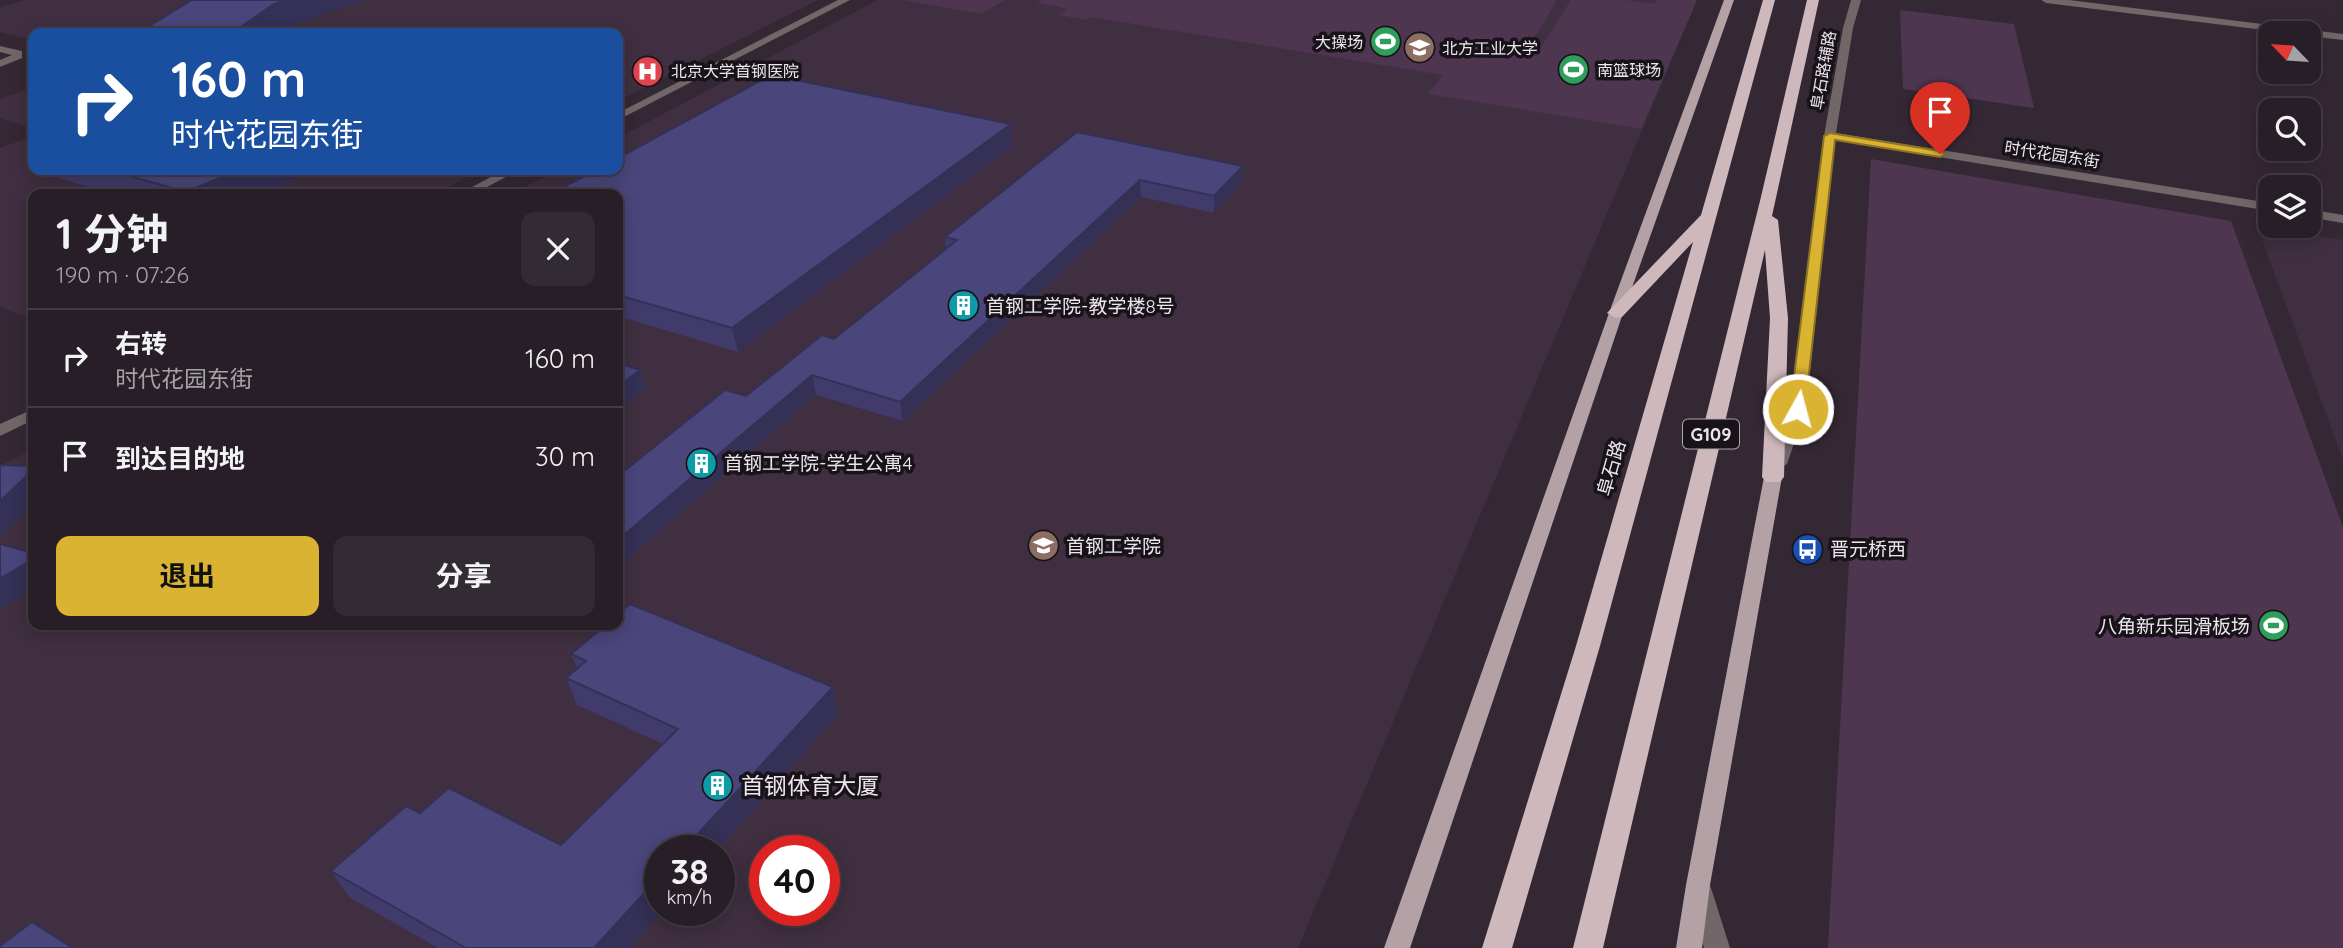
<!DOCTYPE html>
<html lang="zh">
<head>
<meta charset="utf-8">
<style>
  body { margin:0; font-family:Quicksand,"Noto Sans SC",sans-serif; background:#332b33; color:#f1f3f6; height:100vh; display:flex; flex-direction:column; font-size:26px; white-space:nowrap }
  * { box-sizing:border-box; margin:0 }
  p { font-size:23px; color:#a4a2a7 }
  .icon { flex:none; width:38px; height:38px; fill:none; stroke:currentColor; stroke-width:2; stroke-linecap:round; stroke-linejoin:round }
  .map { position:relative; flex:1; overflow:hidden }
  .drawer { position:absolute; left:28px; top:189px; width:595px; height:441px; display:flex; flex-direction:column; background:#271e27; border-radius:14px; box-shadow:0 4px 18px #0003,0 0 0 2px #433c44 }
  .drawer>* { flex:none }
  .top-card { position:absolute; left:28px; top:28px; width:595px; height:147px; border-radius:14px; box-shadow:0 4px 18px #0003,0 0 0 2px #433c44; background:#1a4fa0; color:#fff; overflow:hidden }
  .needle { width:46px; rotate:295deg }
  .fabs { position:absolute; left:2258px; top:21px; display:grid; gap:14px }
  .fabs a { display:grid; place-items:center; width:63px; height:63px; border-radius:14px; background:#271e27; box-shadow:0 4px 18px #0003,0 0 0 2px #433c44; font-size:35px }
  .speed { position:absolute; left:644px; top:835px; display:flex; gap:14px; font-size:35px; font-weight:700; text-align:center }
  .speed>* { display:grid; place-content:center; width:91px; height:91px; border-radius:50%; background:#271e27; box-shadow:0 4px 18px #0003,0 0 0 2px #433c44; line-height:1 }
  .speed small { font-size:18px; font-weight:400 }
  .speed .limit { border:10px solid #d22; background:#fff; color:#111 }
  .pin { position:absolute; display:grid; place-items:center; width:60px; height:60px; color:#fff; margin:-72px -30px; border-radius:50% 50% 50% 0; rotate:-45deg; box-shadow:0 0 7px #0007 }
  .pin .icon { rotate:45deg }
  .me { position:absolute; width:77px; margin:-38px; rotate:7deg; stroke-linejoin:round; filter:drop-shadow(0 0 5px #0008) }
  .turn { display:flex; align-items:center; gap:24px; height:147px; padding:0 28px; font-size:32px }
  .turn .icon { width:91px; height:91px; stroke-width:2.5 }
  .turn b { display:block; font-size:49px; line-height:60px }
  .round { display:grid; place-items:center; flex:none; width:74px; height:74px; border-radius:14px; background:#332b33 }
  .head { display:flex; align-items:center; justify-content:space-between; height:119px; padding:0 28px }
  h1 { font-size:42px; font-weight:700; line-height:52px }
  .primary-button { display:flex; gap:14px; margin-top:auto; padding:14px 28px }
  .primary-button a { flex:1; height:80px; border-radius:14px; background:#dab333; color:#111; font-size:28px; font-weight:700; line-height:80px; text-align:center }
  .primary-button a+a { background:#332b33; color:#f1f3f6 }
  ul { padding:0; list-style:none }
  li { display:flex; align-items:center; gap:21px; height:98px; padding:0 28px; border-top:2px solid #433c44 }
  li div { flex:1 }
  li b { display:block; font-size:26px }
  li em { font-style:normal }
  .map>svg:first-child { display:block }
  .built { fill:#3f2f40; fill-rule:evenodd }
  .green { fill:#4e3650 }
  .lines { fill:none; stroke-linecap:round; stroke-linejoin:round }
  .minor { fill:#716769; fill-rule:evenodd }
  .major { fill:#b4a1a5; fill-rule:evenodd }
  .highway { fill:#cfb8bc; fill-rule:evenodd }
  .wall { fill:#403b6a }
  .shaded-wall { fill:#343056 }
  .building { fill:#4a457b; stroke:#343056; stroke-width:2 }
  .route { fill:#dab333; stroke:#8e7421; stroke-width:2 }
  .labels { text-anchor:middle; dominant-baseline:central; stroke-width:7; stroke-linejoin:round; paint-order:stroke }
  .far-poi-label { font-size:16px; fill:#ece5ed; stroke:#181319; text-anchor:start }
  .far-street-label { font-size:16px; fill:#ece5ed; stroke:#181319 }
  .shield { fill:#181319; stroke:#aca6ad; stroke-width:2 }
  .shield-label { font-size:18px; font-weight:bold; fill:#ece5ed }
  .poi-label { font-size:19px; fill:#ece5ed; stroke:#181319; text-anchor:start }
  .street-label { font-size:19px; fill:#ece5ed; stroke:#181319 }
  .near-poi-label { font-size:23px; fill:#ece5ed; stroke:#181319; text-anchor:start }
</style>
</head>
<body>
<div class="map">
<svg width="2343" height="948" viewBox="0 0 2343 948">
  <rect width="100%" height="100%" fill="#342834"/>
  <path class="built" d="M 25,0 L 818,0 L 618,101 L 618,33 L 33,33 L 33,40 L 0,32 L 0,7 Z
    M 877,0 L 1697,0 L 1298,948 L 0,948 L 0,466 L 33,449 L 33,625 L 618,625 L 618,194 L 511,194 L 557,170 L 618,170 L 618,138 ZM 660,850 L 719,850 L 719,910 L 660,910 ZM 765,850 L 824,850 L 824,910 L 765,910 Z
    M 33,87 L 33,129 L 0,118 L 0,99 Z
    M 33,136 L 33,170 L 482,170 L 433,194 L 33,194 L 33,320 L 0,307 L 0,148 Z
    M 2257,226 L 2343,240 L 2343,460 Z"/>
  <path class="green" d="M 903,0 L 1005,0 L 981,14 Z
    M 1042,0 L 1557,0 L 1537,34 L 1517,49 L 1537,53 L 1571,0 L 1626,0 L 1654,4 L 1657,0 L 1697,0 L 1641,129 L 1428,94 L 1443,75 L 1091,17 L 1087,20 L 1059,15 L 1068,9 L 1037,3 Z
    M 1900,10 L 2014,24 L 2034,108 L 1903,89 Z
    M 1871,159 L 2231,221 L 2343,527 L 2343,948 L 1828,948 Z"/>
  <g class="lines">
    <path class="minor" d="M 838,0 L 850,0 L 618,120 L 618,113 Z
      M 1851,0 L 1861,0 L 1853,28 L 1836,133 L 2270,203 L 2270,211 L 1835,140 L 1806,409 L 1787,464 L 1778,469 L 1769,464 L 1790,409 L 1824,136 L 1843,28 Z
      M 2041,0 L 2069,0 L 2343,34 L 2343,40 L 2308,36 L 2308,33 L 2289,33 L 2046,3 Z
      M 0,46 L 22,51 L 22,58 L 0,67 L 0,60 L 12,55 L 0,52 Z
      M 504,170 L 519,170 L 474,194 L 459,194 Z
      M 2308,209 L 2343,215 L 2343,223 L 2308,217 Z
      M 33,409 L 33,420 L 0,436 L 0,424 Z
      M 1700,880 L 1709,883 L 1712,891 L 1730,948 L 1704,948 L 1688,891 L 1691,883 Z"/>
    <path class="major" d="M 1724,0 L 1734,0 L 1623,313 L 1410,948 L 1384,948 L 1609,313 Z
      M 1773,471 L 1782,477 L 1710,885 L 1702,948 L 1676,948 L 1686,885 L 1764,477 Z"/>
    <path class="highway" d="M 1763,0 L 1775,0 L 1600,646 L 1512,948 L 1482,948 L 1576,646 L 1693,242 L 1622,317 L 1616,318 L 1607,313 L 1701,215 Z
      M 1807,0 L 1819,0 L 1772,216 L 1778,220 L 1788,318 L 1784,477 L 1780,482 L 1766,482 L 1762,477 L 1770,318 L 1765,250 L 1603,948 L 1573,948 L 1760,201 Z"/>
  </g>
  <path class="wall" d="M 1011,124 L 1013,145 L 738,352 L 618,316 L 618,194 Z
    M 1077,132 L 1242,183 L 1214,213 L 1141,197 L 903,421 L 816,395 L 618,567 L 618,476 L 746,396 L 834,339 L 946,248 L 945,237 Z
    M 54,170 L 316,170 L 262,194 L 111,194 L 59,178 Z
    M 571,654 L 833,687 L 839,714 L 630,948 L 438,948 L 349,897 L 331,871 L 420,813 L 561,845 L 663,744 L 577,705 L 566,678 L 577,668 Z"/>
  <path class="shaded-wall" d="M 287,0 L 365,0 L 285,28 L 278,33 L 232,33 L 274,4 Z
    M 1011,124 L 1013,145 L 738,352 L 732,328 Z
    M 1243,166 L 1242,183 L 1214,213 L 1214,196 Z
    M 239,170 L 316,170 L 262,194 L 187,194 L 186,192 Z
    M 1140,180 L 1141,197 L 903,421 L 900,402 Z
    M 640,370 L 646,389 L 618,410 L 618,386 Z
    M 812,375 L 816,395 L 618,567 L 618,540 Z
    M 33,470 L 33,504 L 0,537 L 0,501 Z
    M 33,559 L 33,589 L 0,609 L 0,579 Z
    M 833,687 L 839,714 L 717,850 L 683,850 Z
    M 660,876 L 660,910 L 664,910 L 630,948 L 594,948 Z"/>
  <path class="building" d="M 192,0 L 287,0 L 274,4 L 232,33 L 138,33 Z
    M 771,75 L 1011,124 L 732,328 L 618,295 L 618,194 L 550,194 L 596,170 L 618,170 L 618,158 Z
    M 1077,132 L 1243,166 L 1214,196 L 1140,180 L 900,402 L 812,375 L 618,540 L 618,476 L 725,390 L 746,396 L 822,335 L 834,339 L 957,240 L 945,237 Z
    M 108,170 L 239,170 L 186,192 Z
    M 618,363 L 640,370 L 618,386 Z
    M 0,465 L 33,466 L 33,470 L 0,501 Z
    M 0,544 L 33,553 L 33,559 L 0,579 Z
    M 630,604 L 833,687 L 683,850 L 660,850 L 660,876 L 594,948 L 466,948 L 331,871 L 406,806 L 420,813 L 449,788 L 561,845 L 678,729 L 566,678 L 586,661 L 571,654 L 606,625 L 618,625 L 618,614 Z
    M 32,922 L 73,948 L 0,948 L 0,946 Z"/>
  <path class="route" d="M 1830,133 L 1940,151 L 1945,154 L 1940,157 L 1835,140 L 1805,409 L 1798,413 L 1790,409 L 1824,136 Z"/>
  <defs>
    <symbol id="stadium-disc" viewBox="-11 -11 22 22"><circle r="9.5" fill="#2e9e5b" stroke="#181319"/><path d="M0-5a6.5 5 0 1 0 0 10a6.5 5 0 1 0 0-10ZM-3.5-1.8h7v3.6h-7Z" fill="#fff"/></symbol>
    <symbol id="university-disc" viewBox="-11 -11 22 22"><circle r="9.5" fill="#8d6e63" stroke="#181319"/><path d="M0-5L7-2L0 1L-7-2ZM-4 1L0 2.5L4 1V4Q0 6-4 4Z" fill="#fff"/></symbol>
    <symbol id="hospital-disc" viewBox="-11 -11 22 22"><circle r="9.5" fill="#e0444e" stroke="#181319"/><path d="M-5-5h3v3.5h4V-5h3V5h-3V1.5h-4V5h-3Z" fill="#fff"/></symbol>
    <symbol id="building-disc" viewBox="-11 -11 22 22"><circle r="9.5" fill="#0f9aa8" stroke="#181319"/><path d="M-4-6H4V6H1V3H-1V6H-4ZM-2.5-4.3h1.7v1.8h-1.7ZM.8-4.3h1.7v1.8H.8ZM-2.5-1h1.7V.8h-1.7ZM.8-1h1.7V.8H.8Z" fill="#fff"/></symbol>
    <symbol id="bus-disc" viewBox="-11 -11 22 22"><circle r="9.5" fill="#1a4fb4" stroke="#181319"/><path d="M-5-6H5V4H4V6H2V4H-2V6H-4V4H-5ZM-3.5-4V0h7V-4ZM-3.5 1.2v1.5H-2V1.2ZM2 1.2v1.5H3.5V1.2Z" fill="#fff"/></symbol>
  </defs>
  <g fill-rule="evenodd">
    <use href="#stadium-disc" x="1368" y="24" width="35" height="35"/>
    <use href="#university-disc" x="1402" y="30" width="35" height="35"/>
    <use href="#stadium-disc" x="1556" y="52" width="35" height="35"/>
    <use href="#hospital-disc" x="630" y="54" width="35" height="35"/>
    <use href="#building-disc" x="946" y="288" width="35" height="35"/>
    <use href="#building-disc" x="684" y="446" width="35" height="35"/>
    <use href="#university-disc" x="1026" y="528" width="35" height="35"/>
    <use href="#bus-disc" x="1790" y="532" width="35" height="35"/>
    <use href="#stadium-disc" x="2256" y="608" width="35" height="35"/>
    <use href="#building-disc" x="700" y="768" width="35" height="35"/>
  </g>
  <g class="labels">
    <g class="far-poi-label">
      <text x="1363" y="42" text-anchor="end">大操场</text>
      <text x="1442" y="48">北方工业大学</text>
      <text x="1597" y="70">南篮球场</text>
      <text x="671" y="71">北京大学首钢医院</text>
    </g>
    <g class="far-street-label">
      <text transform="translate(1823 70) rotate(-80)">阜石路辅路</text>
      <text transform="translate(2052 154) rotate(9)">时代花园东街</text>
    </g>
    <rect class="shield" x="1683" y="419.5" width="56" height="29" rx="5"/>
    <g class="shield-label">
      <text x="1711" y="434">G109</text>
    </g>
    <g class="poi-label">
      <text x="986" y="306">首钢工学院-教学楼8号</text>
      <text x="724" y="463">首钢工学院-学生公寓4</text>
      <text x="1066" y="546">首钢工学院</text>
      <text x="1830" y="549">晋元桥西</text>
      <text x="2250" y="626" text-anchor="end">八角新乐园滑板场</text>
    </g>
    <g class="street-label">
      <text transform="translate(1611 468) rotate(-74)">阜石路</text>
    </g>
    <g class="near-poi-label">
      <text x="741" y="785">首钢体育大厦</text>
    </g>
  </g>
</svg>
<div class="fabs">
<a><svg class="needle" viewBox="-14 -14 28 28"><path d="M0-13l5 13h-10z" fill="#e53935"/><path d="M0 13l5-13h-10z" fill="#a4a2a7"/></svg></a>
<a><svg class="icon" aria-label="search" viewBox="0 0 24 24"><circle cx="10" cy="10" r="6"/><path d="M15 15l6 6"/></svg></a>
<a><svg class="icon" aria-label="layers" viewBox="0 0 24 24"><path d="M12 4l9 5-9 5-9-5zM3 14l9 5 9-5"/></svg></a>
</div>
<div class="speed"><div>38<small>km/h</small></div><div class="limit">40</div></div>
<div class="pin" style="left:1940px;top:154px;background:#d93025"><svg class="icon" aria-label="arrive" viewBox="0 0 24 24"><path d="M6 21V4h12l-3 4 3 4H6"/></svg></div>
<svg class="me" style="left:1798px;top:409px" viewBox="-20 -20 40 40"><circle r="17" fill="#dab333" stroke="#fff" stroke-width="3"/><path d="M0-11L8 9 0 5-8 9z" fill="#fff"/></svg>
<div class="top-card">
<div class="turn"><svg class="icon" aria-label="right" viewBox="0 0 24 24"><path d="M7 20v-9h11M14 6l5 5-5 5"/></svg><div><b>160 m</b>时代花园东街</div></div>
</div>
<section class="drawer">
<div class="head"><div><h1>1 分钟</h1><p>190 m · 07:26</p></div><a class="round"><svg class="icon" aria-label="close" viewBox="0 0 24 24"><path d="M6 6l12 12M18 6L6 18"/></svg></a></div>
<ul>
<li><svg class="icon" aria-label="right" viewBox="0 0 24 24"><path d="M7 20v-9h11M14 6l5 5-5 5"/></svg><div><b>右转</b><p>时代花园东街</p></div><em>160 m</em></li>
<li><svg class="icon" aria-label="arrive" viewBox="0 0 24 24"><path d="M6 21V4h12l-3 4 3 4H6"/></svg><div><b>到达目的地</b></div><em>30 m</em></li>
</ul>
<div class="primary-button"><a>退出</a><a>分享</a></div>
</section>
</div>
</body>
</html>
